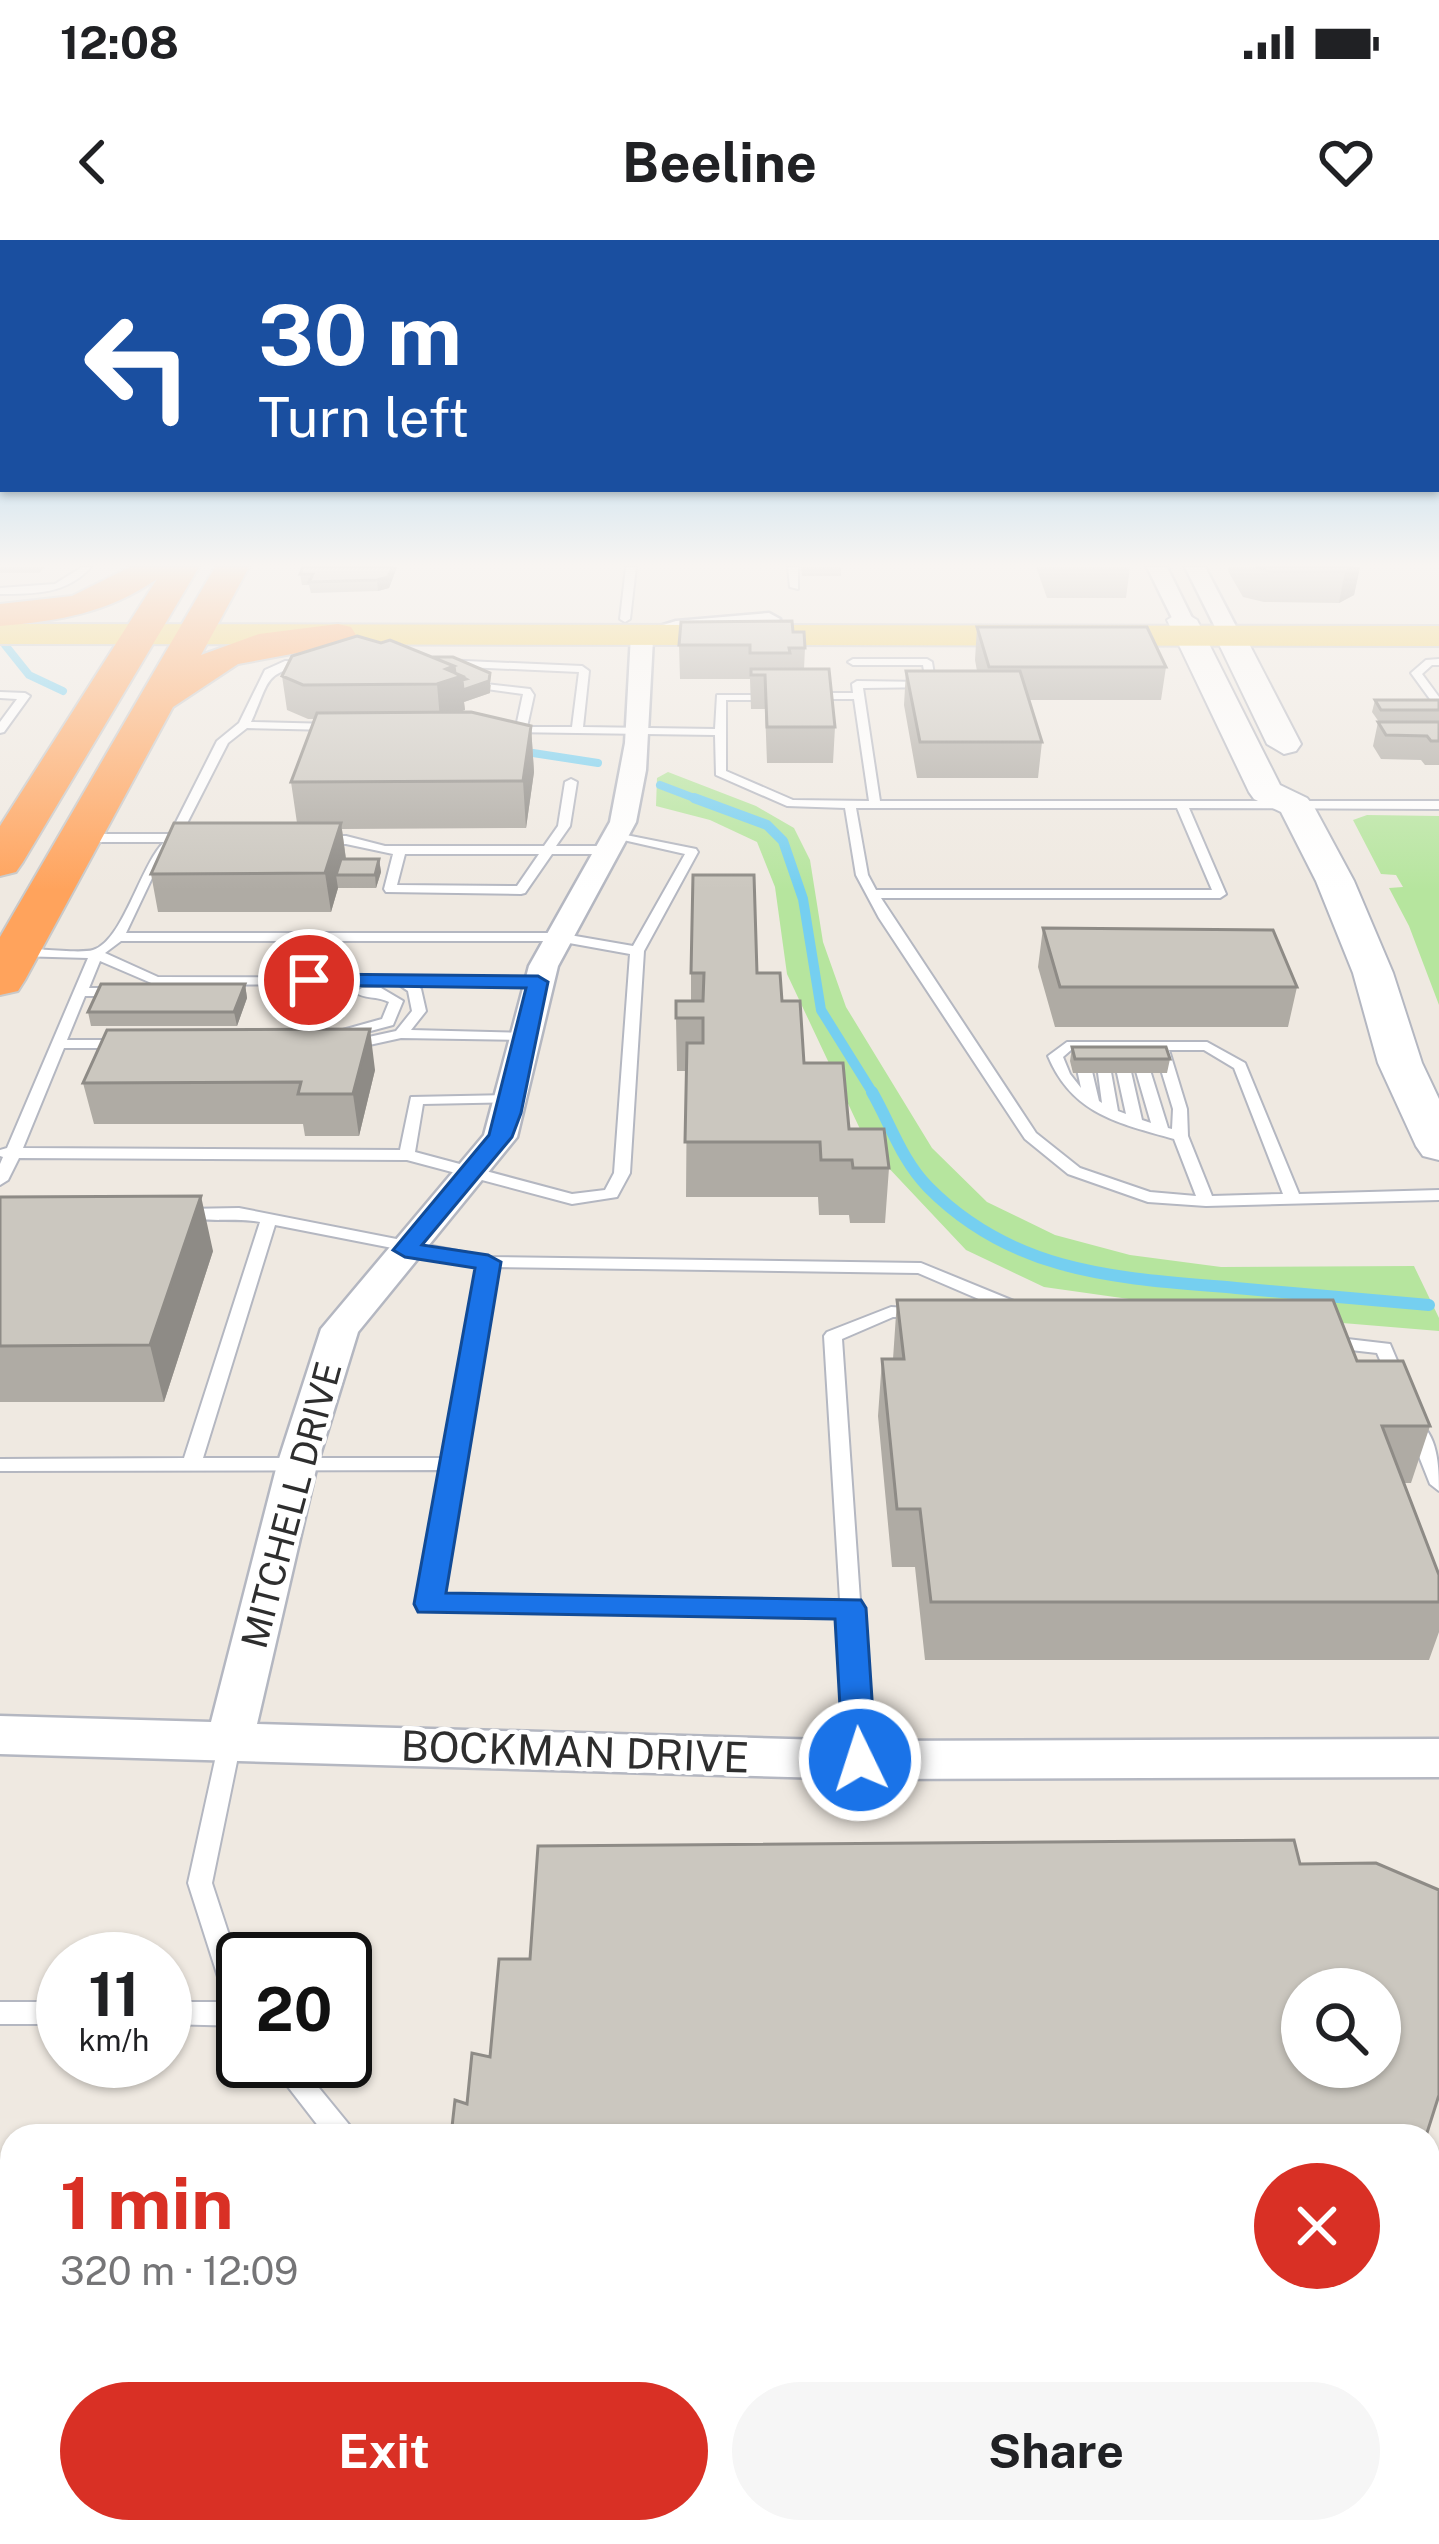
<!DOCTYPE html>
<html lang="en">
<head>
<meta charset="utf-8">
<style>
  body { margin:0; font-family:"Public Sans",sans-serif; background:#f6f6f6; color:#202124; height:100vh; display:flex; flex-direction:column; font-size:45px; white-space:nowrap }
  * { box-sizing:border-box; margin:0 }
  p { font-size:39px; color:#757577 }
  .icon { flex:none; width:66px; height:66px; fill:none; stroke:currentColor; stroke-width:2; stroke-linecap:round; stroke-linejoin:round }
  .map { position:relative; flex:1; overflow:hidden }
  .side { position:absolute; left:0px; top:1884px; width:1440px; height:420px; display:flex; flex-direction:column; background:#fff; border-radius:36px 36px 0 0; box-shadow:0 3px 9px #0004 }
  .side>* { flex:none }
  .top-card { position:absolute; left:0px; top:0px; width:1440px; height:252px; box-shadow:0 3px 9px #0004; background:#1a4fa0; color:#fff; overflow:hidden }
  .fabs { position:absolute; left:1281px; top:1728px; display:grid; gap:24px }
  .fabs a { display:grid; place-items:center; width:120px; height:120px; border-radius:50%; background:#fff; box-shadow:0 3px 9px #0004; font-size:60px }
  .speed { position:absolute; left:36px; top:1692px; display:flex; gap:24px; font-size:60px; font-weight:700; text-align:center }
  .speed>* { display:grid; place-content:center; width:156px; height:156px; border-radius:50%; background:#fff; box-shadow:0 3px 9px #0004; line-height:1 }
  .speed small { font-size:30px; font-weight:400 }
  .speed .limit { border:6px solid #111; border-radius:18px; background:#fff; color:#111 }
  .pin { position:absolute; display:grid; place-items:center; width:102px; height:102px; color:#fff; margin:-51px; border:6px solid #fff; border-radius:50%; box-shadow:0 3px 12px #0007 }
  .me { position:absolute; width:132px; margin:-66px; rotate:356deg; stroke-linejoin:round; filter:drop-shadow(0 0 9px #0008) }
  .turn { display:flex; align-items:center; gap:42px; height:252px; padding:0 60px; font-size:54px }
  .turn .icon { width:156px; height:156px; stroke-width:2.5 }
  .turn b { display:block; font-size:84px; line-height:102px }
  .round { display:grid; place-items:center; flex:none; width:126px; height:126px; border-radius:63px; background:#f6f6f6 }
  .head { display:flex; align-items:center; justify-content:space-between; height:204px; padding:0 60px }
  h1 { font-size:72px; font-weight:700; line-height:90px; color:#d93025 }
  .action { display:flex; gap:24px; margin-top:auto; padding:24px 60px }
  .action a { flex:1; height:138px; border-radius:72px; background:#d93025; color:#fff; font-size:48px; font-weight:700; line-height:138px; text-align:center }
  .action a+a { background:#f6f6f6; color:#202124 }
  .status { display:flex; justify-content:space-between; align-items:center; height:84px; padding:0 60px; background:#fff; direction:ltr }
  .status svg { height:33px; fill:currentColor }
  header { display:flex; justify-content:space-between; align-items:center; height:156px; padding:0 60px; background:#fff; font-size:54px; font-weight:700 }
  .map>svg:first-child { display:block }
  .green { fill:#b6e59e }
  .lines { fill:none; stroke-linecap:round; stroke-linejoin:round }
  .stream-far2 { stroke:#75cff0; stroke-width:8 }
  .stream-far1 { stroke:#75cff0; stroke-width:10 }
  .stream { stroke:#75cff0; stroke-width:12 }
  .lane-casing { stroke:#b4b7c1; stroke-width:4 }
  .street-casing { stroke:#b4b7c1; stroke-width:5 }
  .secondary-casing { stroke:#b4b7c1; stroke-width:4 }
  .primary-casing { stroke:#c9c9c9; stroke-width:4 }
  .highway-casing { stroke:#c9c9c9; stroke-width:4 }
  .lane { fill:#fff; fill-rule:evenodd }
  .street { fill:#fff; fill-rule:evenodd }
  .secondary { fill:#fff; fill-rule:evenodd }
  .primary { fill:#f2d163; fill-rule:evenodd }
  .highway { fill:#ffa35c; fill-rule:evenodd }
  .wall { fill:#afaba4 }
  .shaded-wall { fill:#8e8b86 }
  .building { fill:#cbc7bf; stroke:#8e8b86; stroke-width:3; fill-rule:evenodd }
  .route { fill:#1a73e8; stroke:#114b97; stroke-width:3 }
  .labels { text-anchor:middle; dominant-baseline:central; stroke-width:9; stroke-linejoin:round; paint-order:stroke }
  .street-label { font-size:36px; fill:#2e2e2e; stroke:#fff }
  .near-street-label { font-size:42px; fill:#2e2e2e; stroke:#fff }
</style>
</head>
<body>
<div class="status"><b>12:08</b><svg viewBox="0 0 49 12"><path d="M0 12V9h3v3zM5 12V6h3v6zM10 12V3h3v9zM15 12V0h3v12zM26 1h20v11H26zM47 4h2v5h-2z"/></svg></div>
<header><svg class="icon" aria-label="back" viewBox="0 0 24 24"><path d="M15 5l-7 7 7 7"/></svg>Beeline<svg class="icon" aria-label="heart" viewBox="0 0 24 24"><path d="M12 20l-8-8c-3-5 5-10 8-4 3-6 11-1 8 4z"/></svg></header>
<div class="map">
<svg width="1439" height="2304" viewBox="0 0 1439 2304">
  <rect width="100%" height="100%" fill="#efe9e1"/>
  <path class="green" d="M 668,532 L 756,566 L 794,588 L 810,620 L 823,702 L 846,767 L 932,908 L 987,962 L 1055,995 L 1130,1015 L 1221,1027 L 1414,1026 L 1439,1078 L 1439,1091 L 1235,1074 L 1044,1047 L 966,1010 L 868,906 L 787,734 L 775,647 L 757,602 L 710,580 L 656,566 L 657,538 Z
    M 1367,575 L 1439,576 L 1439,765 L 1409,686 L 1389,648 L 1403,647 L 1396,635 L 1381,634 L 1353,580 Z"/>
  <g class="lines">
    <path class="stream-far2" d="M 5,405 L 29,435 L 63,451
      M 533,513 L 598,523
      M 660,545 L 702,561"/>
    <path class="stream-far1" d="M 694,558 L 767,585 L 783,601 L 803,659 L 821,770 L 874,855"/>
    <path class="stream" d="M 872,852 C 891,885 901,919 928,947 C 1015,1035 1120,1038 1236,1048 C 1300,1054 1365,1059 1429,1065"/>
    <defs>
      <path id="lane" d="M 82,327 L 91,327 C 67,354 35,354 0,354 L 0,348 L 55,344 Z
        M 626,327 L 636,327 L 630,379 L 625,382 L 620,379 Z
        M 788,327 L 798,327 L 798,349 L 790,347 Z
        M 927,419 L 932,422 L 936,447 L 863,448 L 880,561 L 1439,561 L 1439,569 L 1189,568 L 1226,654 L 1220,658 L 881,658 L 1036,893 L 1080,928 L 1150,952 L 1196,956 L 1174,899 C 1118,883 1072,874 1048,816 L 1067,802 L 1207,802 L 1245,823 L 1299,954 L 1439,950 L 1439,960 L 1206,966 L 1148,962 L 1068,934 L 1025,899 L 879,678 L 856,635 L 845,568 L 787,566 L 716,535 L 715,495 L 506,492 L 506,488 L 516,487 L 523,454 L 472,447 L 468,446 L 468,442 L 530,449 L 534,455 L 527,487 L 572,487 L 579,432 L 443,426 L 438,423 L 443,420 L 582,426 L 589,431 L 583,487 L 715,489 L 717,455 L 774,455 L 774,459 L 770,460 L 726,460 L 726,531 L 793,560 L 869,561 L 854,459 L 809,459 L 804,456 L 809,453 L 853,453 L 852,444 L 857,441 L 926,442 L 923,425 L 853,425 L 848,422 L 853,419 ZM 856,568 L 1177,568 L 1212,650 L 876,650 L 868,635 ZM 1071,810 L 1073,810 L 1081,848 L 1070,834 L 1063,817 ZM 1087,810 L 1095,810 L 1102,863 L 1099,861 ZM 1107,810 L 1112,810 L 1126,874 L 1118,871 ZM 1126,810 L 1136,810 L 1131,814 L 1151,883 L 1142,880 ZM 1140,810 L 1155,810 L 1173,869 L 1172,889 L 1168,888 L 1145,814 ZM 1204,810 L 1234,828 L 1283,954 L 1212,956 L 1188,896 L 1187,869 L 1169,810 Z
        M 1439,419 L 1439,425 L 1432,425 L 1422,434 L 1439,457 L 1439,467 L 1435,466 L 1411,433 L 1426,420 Z
        M 308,421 L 312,422 L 312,426 C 263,430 270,441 251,482 L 332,484 L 337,487 L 332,490 L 247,488 L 228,503 L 181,595 L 183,598 L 162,617 L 126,693 L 558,693 L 633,706 L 685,614 L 610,597 L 616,593 L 696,609 L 698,612 L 644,711 L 630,933 L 617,957 L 572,964 L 407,920 L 19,918 L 8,940 L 0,945 L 0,924 L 3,917 L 0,916 L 0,910 L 7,908 L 88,718 L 17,716 L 10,712 L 17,708 C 33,708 80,714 93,710 C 123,701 140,626 164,602 L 80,602 L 74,598 L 80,594 L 170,594 L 217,501 L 239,483 L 265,430 L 285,421 ZM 121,701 L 558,701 L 630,714 L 614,933 L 605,950 L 572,954 L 415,912 L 423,864 L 517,862 L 519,859 L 512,855 L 411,857 L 400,910 L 23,908 L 64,808 L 125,808 L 132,804 L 125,800 L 67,800 L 85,756 L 119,756 L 126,752 L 119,748 L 89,748 L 100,721 L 156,745 L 398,744 L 408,751 L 412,771 L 396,791 L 346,802 L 344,805 L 351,809 L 401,798 L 530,800 L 530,794 L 525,793 L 411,790 L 426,771 L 421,749 L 416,744 L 538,746 L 545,742 L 538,738 L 158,737 L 105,713 Z
        M 0,452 L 25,453 L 30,456 L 4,492 L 0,493 L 0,482 L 17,459 L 0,458 Z
        M 571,539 L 577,542 L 570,586 L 556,606 L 610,606 L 616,610 L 610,614 L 552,614 L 525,653 L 521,654 L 386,652 L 384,649 L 393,614 L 346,604 L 319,604 L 313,600 L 319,596 L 346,596 L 385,606 L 544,606 L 558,586 L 565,542 ZM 405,614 L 539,614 L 517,646 L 397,645 Z
        M 381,748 L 403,761 L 393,785 L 344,798 L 339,797 L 339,791 L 382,779 L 389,762 C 378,756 363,759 355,752 L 362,748 Z
        M 239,968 L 488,1017 L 921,1023 L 1021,1064 L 1024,1068 L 1021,1072 L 1009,1072 L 918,1033 L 495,1027 L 440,1357 L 840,1360 L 824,1096 L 827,1092 L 891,1067 L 926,1069 L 929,1073 L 926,1077 L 893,1077 L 842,1099 L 871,1520 L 868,1526 L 860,1529 L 852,1526 L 849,1520 L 841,1375 L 422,1369 L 419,1364 L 443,1230 L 0,1231 L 0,1219 L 184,1218 L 260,982 C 236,977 194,984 177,974 L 185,969 ZM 275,985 L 479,1025 L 445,1218 L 203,1218 Z
        M 1330,1097 L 1390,1104 L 1407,1144 L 1404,1148 L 1392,1148 L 1377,1113 L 1324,1107 L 1321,1103 L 1324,1099 Z
        M 1416,1180 C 1438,1194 1439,1226 1439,1251 L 1430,1244 L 1407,1186 Z
        M 230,1493 L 238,1496 L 241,1502 L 212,1643 L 243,1738 L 243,1786 L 165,1784 L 165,1762 L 226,1762 L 188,1643 L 219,1502 L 222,1496 Z
        M 0,1762 L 63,1762 L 63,1784 L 0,1784 Z
        M 268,1821 L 297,1821 L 351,1887 L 355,1896 L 326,1896 Z
        M 333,2292 L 363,2292 L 361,2304 L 331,2304 Z"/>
      <path id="street" d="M 1147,327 L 1167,327 L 1193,380 L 1189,384 L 1175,384 Z
        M 1185,327 L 1205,327 L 1241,396 L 1238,401 L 1222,401 Z
        M 769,373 L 780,379 L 776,383 L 653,399 L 646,530 L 636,582 L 558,726 L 517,897 L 358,1092 L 317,1225 L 257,1484 L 860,1501 L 1439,1499 L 1439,1537 L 860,1539 L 0,1514 L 0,1476 L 211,1482 L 277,1225 L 321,1089 L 484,895 L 529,726 L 610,582 L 625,503 L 631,395 L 676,381 Z"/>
      <path id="secondary" d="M 1182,371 L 1197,380 L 1280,545 L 1307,558 L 1313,565 L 1354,641 L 1393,733 L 1422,823 L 1439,859 L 1439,920 L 1423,916 L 1416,906 L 1378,823 L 1353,733 L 1316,641 L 1281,572 L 1254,559 L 1249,552 L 1167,380 Z
        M 1230,387 L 1245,396 L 1301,504 L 1296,511 L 1284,514 L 1267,504 L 1215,396 Z"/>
      <path id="primary" d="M 0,384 L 1439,386 L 1439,406 L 0,404 Z"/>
      <path id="highway" d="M 130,327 L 199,327 L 23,622 L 16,632 L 0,636 L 0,586 L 157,339 C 108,373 59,381 0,386 L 0,364 L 72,356 Z
        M 215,327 L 249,327 L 201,415 L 259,394 L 338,384 L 351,387 L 356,395 L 351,403 L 238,424 L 173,467 L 25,740 L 18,751 L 0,755 L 0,697 Z"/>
    </defs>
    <use href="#lane" class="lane-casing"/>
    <use href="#street" class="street-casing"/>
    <use href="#secondary" class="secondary-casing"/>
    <use href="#primary" class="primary-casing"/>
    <use href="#highway" class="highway-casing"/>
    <use href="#lane" class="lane"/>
    <use href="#street" class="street"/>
    <use href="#secondary" class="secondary"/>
    <use href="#primary" class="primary"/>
    <use href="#highway" class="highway"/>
  </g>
  <path class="wall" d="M 0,327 L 44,327 L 40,333 L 0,333 Z
    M 303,327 L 397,327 L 389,348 L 378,351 L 311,353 L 309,345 L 302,345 L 300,334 Z
    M 801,327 L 841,327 L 841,336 L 802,336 Z
    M 1036,327 L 1130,327 L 1126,358 L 1047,358 Z
    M 1229,327 L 1360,327 L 1354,355 L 1339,363 L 1264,362 L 1243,357 L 1228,331 Z
    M 977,387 L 1166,427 L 1161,460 L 1029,460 L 1042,502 L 1038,538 L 917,538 L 904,465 L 906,431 L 977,431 L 975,420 Z
    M 793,392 L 805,408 L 804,429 L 835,487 L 833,523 L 767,523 L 765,469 L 751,469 L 750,439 L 680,439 L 679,405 Z
    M 357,396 L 491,445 L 490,453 L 464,462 L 465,470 L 459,472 L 531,486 L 534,532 L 526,588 L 342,589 L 346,619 L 379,619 L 381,632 L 376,648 L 338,648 L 331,672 L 158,672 L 151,634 L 297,583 L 291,542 L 314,479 L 308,479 L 287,470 L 282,436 Z
    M 1375,460 L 1439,460 L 1439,482 L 1379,482 L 1372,472 Z
    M 1378,482 L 1439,482 L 1439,525 L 1425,525 L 1421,520 L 1381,519 L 1373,506 Z
    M 1043,688 L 1297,747 L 1288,787 L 1055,787 L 1038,727 Z
    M 691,733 L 757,733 L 782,761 L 804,823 L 849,889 L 889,928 L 885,983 L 850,983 L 849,975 L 819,975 L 818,957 L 686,957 L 687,831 L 677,831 L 676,778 L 691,761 Z
    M 245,744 L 247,758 L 237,786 L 91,786 L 88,772 Z
    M 1072,807 L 1170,819 L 1167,833 L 1073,833 L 1070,821 Z
    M 375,830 L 359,896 L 305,896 L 303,884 L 94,884 L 83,843 Z
    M 0,957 L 213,1011 L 164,1162 L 0,1162 Z
    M 897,1060 L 1357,1121 L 1430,1186 L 1411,1243 L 1404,1243 L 1439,1335 L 1439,1392 L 1429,1420 L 925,1420 L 915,1327 L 892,1327 L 878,1176 L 882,1119 L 893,1119 Z"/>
  <path class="shaded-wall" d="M 392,327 L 397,327 L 389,348 L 378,351 L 377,340 Z
    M 1354,327 L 1360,327 L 1354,355 L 1339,363 L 1345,331 Z
    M 454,426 L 462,436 L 463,450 L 490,433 L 490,453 L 464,462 L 465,470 L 440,479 L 437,444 L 446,429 Z
    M 531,486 L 534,532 L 526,588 L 523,541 Z
    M 341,583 L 346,620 L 336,635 L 338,648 L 331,672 L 325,633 Z
    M 379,619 L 381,632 L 376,648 L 375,635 Z
    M 245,744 L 247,758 L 237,786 L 234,772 Z
    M 370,789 L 375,830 L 359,896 L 353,854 Z
    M 201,956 L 213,1011 L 164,1162 L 150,1105 Z"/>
  <path class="building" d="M 303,327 L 392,327 L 388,337 L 377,340 L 309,342 L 313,334 L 300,334 Z
    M 1256,327 L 1354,327 L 1345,331 L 1269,331 Z
    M 792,381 L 793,392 L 804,392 L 805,408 L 789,408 L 790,413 L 750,413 L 750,405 L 679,405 L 681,382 Z
    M 977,387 L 1147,387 L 1166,427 L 989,427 Z
    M 357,396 L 381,403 L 390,400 L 454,426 L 446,429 L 462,436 L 437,444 L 303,445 L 282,436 L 292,416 Z
    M 432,417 L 453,417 L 490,433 L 489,441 L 463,450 L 462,440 L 466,439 L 455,433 L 454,426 Z
    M 751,429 L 829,429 L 835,487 L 767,487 L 765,435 L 751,435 Z
    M 906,431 L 1020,431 L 1042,502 L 920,502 Z
    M 1375,460 L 1439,460 L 1439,470 L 1381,470 Z
    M 471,472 L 531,486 L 523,541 L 291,542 L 317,473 Z
    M 1378,482 L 1439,482 L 1439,501 L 1431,501 L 1427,496 L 1386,495 Z
    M 174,583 L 341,583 L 325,633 L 151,634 Z
    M 341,619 L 379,619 L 375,635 L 336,635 Z
    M 693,635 L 754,635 L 757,733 L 780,733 L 782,761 L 800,761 L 804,823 L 843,823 L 849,889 L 884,889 L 889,928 L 853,928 L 852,920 L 821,920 L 820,902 L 685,902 L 687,803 L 703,803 L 703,778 L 676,778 L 676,761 L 703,761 L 704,733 L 691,733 Z
    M 1043,688 L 1273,690 L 1297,747 L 1060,747 Z
    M 101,744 L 245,744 L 234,772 L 88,772 Z
    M 370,789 L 353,854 L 298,854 L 301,842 L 83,843 L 107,790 Z
    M 1072,807 L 1166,807 L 1170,819 L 1075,819 Z
    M 201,956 L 150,1105 L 0,1106 L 0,957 Z
    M 897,1060 L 1333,1060 L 1357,1121 L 1403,1121 L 1430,1186 L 1382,1186 L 1439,1335 L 1439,1362 L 931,1362 L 920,1269 L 897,1269 L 882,1119 L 904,1119 Z
    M 1294,1600 L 1300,1624 L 1376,1623 L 1439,1650 L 1439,1855 L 1426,1896 L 451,1896 L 455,1860 L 467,1864 L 472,1813 L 490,1817 L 499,1719 L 530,1719 L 538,1606 ZM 1302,1749 L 1380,1749 L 1380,1827 L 1302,1827 Z
    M 1428,2144 L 1439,2150 L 1439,2172 L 1428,2208 L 1439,2213 L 1439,2304 L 437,2304 L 438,2292 L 1428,2292 Z"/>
  <linearGradient id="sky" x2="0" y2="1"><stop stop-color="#7abfeb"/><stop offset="0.5" stop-color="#f8f5f2"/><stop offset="1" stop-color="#f8f5f2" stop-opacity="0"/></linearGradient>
  <rect width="1439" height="650" fill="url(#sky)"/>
  <path class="route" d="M 309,734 L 538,736 L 548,742 L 521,873 L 512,897 L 422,1005 L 488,1015 L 501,1022 L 446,1353 L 861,1360 L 866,1368 L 876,1520 L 872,1529 L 860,1533 L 848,1529 L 843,1520 L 835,1379 L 418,1372 L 414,1364 L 475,1028 L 405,1017 L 393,1010 L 489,895 L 526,748 L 302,745 L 299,740 Z"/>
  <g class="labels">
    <g class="street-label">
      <text transform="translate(291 1265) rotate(-75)">MITCHELL DRIVE</text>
    </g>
    <g class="near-street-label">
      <text transform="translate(575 1511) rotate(2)">BOCKMAN DRIVE</text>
    </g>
  </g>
</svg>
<div class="fabs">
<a><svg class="icon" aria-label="search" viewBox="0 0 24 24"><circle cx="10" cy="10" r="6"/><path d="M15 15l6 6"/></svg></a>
</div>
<div class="speed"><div>11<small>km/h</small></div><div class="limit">20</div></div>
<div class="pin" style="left:309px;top:740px;background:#d93025"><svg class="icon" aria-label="arrive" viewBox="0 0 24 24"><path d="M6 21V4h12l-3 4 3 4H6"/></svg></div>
<svg class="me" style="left:860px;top:1520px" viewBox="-20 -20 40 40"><circle r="17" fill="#1a73e8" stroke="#fff" stroke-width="3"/><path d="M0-11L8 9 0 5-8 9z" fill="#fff"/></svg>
<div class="top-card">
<div class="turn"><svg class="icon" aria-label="left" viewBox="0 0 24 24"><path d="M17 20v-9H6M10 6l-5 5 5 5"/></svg><div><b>30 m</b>Turn left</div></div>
</div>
<section class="side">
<div class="head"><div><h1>1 min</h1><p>320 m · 12:09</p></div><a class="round" style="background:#d93025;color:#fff"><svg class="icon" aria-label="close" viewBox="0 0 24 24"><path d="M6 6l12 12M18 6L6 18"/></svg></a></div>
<div class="action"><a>Exit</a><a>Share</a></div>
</section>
</div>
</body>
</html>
